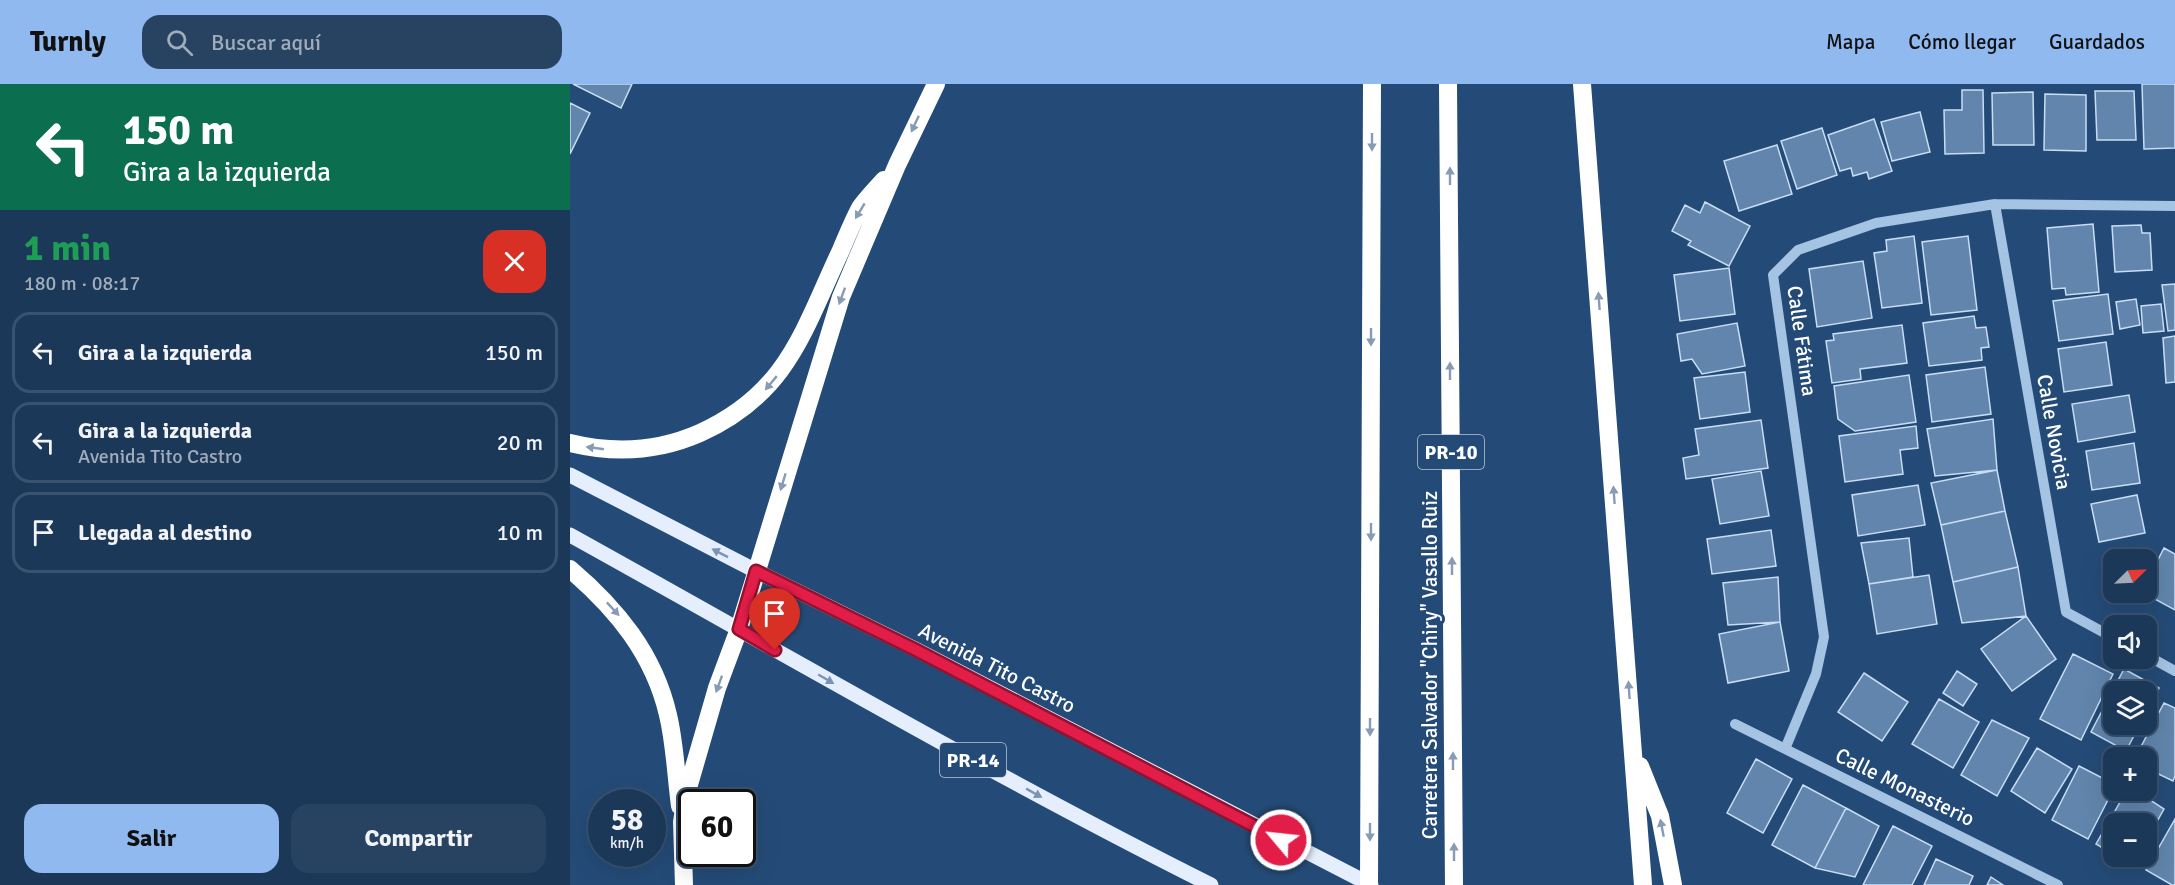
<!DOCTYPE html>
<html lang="es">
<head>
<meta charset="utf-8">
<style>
  body { margin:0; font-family:Signika,sans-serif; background:#284362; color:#f1f3f6; height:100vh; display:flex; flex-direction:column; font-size:22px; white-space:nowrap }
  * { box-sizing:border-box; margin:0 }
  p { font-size:20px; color:#a0acba }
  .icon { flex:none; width:33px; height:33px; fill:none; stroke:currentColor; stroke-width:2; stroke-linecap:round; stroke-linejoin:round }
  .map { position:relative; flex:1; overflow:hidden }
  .side { display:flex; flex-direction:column; background:#1b3859; width:570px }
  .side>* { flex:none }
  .guide { background:#0b6e4f; color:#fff; overflow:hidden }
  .needle { width:39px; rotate:66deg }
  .controls { position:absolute; left:1533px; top:465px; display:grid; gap:12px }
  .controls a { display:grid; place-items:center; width:54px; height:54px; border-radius:12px; background:#1b3859; box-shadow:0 6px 24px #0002,0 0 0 2px #39526f; font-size:30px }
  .speed { position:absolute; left:18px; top:705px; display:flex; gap:12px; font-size:30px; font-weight:700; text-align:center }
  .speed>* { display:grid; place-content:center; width:78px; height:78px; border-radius:50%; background:#1b3859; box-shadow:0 6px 24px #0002,0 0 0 2px #39526f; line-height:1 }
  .speed small { font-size:15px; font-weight:400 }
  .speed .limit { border:3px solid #111; border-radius:9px; background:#fff; color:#111 }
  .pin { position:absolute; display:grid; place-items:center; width:51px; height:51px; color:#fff; margin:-62px -26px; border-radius:50% 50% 50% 0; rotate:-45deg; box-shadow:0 0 6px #0007 }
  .pin .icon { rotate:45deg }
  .me { position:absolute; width:66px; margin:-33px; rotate:298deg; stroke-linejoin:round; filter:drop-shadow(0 0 4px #0008) }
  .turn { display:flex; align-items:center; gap:21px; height:126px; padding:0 24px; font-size:27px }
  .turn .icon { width:78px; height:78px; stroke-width:2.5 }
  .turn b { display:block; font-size:42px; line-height:51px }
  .round { display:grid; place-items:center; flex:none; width:63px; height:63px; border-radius:18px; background:#284362 }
  .summary { display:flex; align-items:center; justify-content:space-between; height:102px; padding:0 24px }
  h1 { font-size:36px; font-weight:700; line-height:45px; color:#1e9e55 }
  .action { display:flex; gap:12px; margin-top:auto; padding:12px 24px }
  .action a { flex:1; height:69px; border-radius:18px; background:#90b9f0; color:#111; font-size:24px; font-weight:700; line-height:69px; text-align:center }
  .action a+a { background:#284362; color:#f1f3f6 }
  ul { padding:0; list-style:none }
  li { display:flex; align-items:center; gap:18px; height:81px; margin:0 12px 9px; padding:0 12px; border:3px solid #39526f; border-radius:18px }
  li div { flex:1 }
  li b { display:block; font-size:22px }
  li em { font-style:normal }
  header { display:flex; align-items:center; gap:36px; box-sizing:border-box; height:84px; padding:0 30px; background:#90b9f0; color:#111 }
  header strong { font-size:28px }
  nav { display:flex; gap:33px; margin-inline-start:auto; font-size:21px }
  .search { width:420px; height:54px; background:#284362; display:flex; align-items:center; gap:15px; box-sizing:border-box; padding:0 21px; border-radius:18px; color:#a0acba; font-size:22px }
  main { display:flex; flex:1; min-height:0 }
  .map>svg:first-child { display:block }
  .building { fill:#6185ac; stroke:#c8ddf3; stroke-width:1.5 }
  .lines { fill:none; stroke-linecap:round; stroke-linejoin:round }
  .minor { stroke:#a5c3e3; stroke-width:10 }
  .major { stroke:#e5eefc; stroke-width:15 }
  .highway { stroke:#fff; stroke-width:18 }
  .oneway { fill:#879cb4 }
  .oneway2 { fill:#7b94b3 }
  .route-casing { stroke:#92132f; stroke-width:15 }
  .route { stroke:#e11d48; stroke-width:10 }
  .labels { text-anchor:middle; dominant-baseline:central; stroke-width:6; stroke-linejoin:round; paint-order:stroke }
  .shield { fill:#244b77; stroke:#bdc9d6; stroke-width:1.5 }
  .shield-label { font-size:20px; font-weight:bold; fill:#fff }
  .street-label { font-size:21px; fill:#fff; stroke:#244b77 }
</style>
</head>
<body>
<header>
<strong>Turnly</strong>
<div class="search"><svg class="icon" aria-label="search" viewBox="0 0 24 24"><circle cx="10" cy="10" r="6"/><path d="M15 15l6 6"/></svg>Buscar aquí</div>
<nav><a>Mapa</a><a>Cómo llegar</a><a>Guardados</a></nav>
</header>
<main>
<section class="side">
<div class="guide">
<div class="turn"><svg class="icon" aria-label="left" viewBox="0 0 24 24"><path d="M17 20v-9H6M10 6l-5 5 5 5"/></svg><div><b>150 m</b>Gira a la izquierda</div></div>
</div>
<div class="summary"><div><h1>1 min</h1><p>180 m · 08:17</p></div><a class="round" style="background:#d93025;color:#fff"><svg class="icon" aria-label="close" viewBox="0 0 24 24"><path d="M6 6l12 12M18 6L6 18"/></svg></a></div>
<ul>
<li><svg class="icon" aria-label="left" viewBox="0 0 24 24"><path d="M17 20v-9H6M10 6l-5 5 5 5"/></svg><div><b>Gira a la izquierda</b></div><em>150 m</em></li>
<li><svg class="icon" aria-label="left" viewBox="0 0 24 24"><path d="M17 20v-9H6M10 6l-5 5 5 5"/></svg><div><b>Gira a la izquierda</b><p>Avenida Tito Castro</p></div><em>20 m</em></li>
<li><svg class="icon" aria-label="arrive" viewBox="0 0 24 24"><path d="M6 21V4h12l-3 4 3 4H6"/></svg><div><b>Llegada al destino</b></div><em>10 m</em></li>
</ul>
<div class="action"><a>Salir</a><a>Compartir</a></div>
</section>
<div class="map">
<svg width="1605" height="801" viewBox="0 0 1605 801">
  <rect width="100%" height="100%" fill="#244b77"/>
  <path class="building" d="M 3,0 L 62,0 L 51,24 Z
    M 1572,0 L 1605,0 L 1605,64 L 1574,65 Z
    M 1392,6 L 1413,6 L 1414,69 L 1375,70 L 1374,26 L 1392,26 Z
    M 1525,7 L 1564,7 L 1566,56 L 1527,56 Z
    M 1463,8 L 1464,61 L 1423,61 L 1422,9 Z
    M 1475,10 L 1516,11 L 1516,67 L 1474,66 Z
    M 0,19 L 20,29 L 0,70 Z
    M 1350,28 L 1360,68 L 1322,77 L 1311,38 Z
    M 1304,35 L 1322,87 L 1299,95 L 1297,88 L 1283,92 L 1281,84 L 1270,87 L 1258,51 Z
    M 1252,44 L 1267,91 L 1227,105 L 1211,57 Z
    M 1207,61 L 1222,110 L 1169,127 L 1154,77 Z
    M 1135,118 L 1180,142 L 1159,182 L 1118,161 L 1121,157 L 1102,147 L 1115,121 L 1130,129 Z
    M 1523,140 L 1529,208 L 1496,211 L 1495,204 L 1482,205 L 1477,144 Z
    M 1571,141 L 1572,149 L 1580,149 L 1582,186 L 1545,188 L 1542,142 Z
    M 1344,152 L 1352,219 L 1312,224 L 1304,169 L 1317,167 L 1316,156 Z
    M 1398,152 L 1407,226 L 1361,231 L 1352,158 Z
    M 1293,177 L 1302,234 L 1247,243 L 1239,185 Z
    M 1159,184 L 1165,230 L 1110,237 L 1104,191 Z
    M 1605,200 L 1605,246 L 1598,247 L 1592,201 Z
    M 1538,210 L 1543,250 L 1489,257 L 1483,217 Z
    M 1566,215 L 1570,241 L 1550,245 L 1546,218 Z
    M 1591,220 L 1594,247 L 1573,249 L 1571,222 Z
    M 1404,232 L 1406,244 L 1416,243 L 1419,263 L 1411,264 L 1412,276 L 1359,282 L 1353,239 Z
    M 1167,239 L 1175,282 L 1132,290 L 1122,275 L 1111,277 L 1107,250 Z
    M 1332,241 L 1337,279 L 1290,285 L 1291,295 L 1262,299 L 1256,257 L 1264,256 L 1263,250 Z
    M 1605,252 L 1605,298 L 1596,299 L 1593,254 Z
    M 1536,258 L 1542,301 L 1494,308 L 1488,265 Z
    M 1415,283 L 1421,330 L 1362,338 L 1356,291 Z
    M 1175,288 L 1180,328 L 1130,335 L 1124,294 Z
    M 1339,291 L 1346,338 L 1285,347 L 1268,335 L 1264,302 Z
    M 1559,311 L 1565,348 L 1508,358 L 1502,320 Z
    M 1423,335 L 1427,386 L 1365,392 L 1357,345 Z
    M 1191,336 L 1198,384 L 1116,395 L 1113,374 L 1129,371 L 1125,345 Z
    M 1346,342 L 1348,364 L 1330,366 L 1333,390 L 1275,398 L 1269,352 Z
    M 1564,359 L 1570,399 L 1522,406 L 1516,367 Z
    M 1427,386 L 1435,427 L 1371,441 L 1361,399 Z
    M 1191,387 L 1199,432 L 1150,440 L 1142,395 Z
    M 1348,401 L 1355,441 L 1288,452 L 1282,411 Z
    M 1567,411 L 1575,449 L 1529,458 L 1521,420 Z
    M 1435,427 L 1448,483 L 1383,498 L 1371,441 Z
    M 1201,446 L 1206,482 L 1142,490 L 1137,455 Z
    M 1339,454 L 1343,493 L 1299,500 L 1291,459 Z
    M 1594,464 L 1605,470 L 1605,526 L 1572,508 L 1576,508 L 1576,499 Z
    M 1448,483 L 1456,532 L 1392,539 L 1383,498 Z
    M 1359,491 L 1367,540 L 1307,550 L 1299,500 Z
    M 1208,493 L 1210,538 L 1158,541 L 1153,499 Z
    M 1456,532 L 1486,575 L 1442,607 L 1411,565 Z
    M 1210,538 L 1219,587 L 1158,599 L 1149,550 Z
    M 1503,570 L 1543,590 L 1511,656 L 1470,635 Z
    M 1554,585 L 1589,604 L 1576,629 L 1576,608 L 1544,608 L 1544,640 L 1570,640 L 1556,667 L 1521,648 Z
    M 1387,587 L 1407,600 L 1393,622 L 1373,609 Z
    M 1294,589 L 1338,618 L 1312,657 L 1268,628 Z
    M 1369,615 L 1409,638 L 1383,684 L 1342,660 Z
    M 1594,619 L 1605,624 L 1605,692 L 1603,697 L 1576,684 L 1576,674 L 1565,674 Z
    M 1422,636 L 1459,654 L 1427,712 L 1391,691 Z
    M 1467,664 L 1502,685 L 1475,729 L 1441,707 Z
    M 1186,675 L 1222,695 L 1193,749 L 1157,729 Z
    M 1509,682 L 1544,700 L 1544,704 L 1518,755 L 1482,736 Z
    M 1233,701 L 1276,724 L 1245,784 L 1202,761 Z
    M 1557,706 L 1565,706 L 1594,725 L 1576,757 L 1576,740 L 1544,740 L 1544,771 L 1526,760 Z
    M 1276,724 L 1309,742 L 1285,793 L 1245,784 Z
    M 1605,735 L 1605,801 L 1602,801 L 1576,786 Z
    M 1323,742 L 1362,762 L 1342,801 L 1293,801 Z
    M 1547,772 L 1568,772 L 1563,782 Z
    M 1366,775 L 1403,792 L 1399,801 L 1354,801 Z
    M 1421,793 L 1433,801 L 1417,801 Z"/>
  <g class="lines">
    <path class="minor" d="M 1425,120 L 1496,528 L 1544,554
      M 1576,571 L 1605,587
      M 1165,640 L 1488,801
      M 1215,665 L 1246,590 L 1254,553 L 1203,191 L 1228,166 L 1306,139 L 1425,120 L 1605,122"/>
    <path class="major" d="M 0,391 L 186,487 L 347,566 L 801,801
      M 0,451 C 213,569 423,692 641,801"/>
    <path class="highway" d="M 878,0 L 884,801
      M 1012,0 L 1073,801
      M 0,359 C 45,370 87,368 130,349 C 218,309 233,247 271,166 C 277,152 283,137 290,124 C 297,114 306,105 314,96
      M 0,485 C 46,524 84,570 98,631 C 105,660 106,692 110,722
      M 1070,682 L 1090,732 L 1103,801
      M 114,801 L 112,738 L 116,711 L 147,604 L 169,545 L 271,213 L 327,81 L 366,0
      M 799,801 L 802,0"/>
  </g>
  <defs><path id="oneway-solid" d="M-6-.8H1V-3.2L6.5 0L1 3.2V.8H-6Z" transform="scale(1.5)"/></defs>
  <g class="oneway">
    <use href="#oneway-solid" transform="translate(345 40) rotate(115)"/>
    <use href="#oneway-solid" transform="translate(802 58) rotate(90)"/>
    <use href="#oneway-solid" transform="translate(880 92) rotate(-90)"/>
    <use href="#oneway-solid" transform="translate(290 127) rotate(121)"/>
    <use href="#oneway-solid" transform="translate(272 212) rotate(110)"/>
    <use href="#oneway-solid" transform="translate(1029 217) rotate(-94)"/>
    <use href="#oneway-solid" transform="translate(801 253) rotate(90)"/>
    <use href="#oneway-solid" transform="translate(880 287) rotate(-90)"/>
    <use href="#oneway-solid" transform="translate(201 299) rotate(130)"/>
    <use href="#oneway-solid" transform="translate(25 364) rotate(-172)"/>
    <use href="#oneway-solid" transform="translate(213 398) rotate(107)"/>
    <use href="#oneway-solid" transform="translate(1044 411) rotate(-94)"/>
    <use href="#oneway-solid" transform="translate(801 448) rotate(90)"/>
    <use href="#oneway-solid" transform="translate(882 482) rotate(-90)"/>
    <use href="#oneway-solid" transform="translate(43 525) rotate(47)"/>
    <use href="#oneway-solid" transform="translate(149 600) rotate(110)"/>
    <use href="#oneway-solid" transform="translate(1059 606) rotate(-94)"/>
    <use href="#oneway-solid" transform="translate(800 643) rotate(90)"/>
    <use href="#oneway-solid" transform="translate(883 677) rotate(-90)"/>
    <use href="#oneway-solid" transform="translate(1092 744) rotate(-101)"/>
    <use href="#oneway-solid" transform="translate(800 748) rotate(90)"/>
    <use href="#oneway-solid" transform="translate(884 768) rotate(-90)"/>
  </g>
  <g class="oneway2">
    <use href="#oneway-solid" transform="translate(150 469) rotate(-153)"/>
    <use href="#oneway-solid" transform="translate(256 595) rotate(30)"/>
    <use href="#oneway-solid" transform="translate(464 709) rotate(29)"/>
  </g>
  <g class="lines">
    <defs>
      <path id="route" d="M 205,566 L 169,545 L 186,487 L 346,566 L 711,756"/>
    </defs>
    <use href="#route" class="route-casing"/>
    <use href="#route" class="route"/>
  </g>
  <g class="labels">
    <g class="shield">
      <rect x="848" y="351" width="66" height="34" rx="4.5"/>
      <rect x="370" y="659" width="66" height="34" rx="4.5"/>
    </g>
    <g class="shield-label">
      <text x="881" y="368">PR-10</text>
      <text x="403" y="676">PR-14</text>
    </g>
    <g class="street-label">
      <text transform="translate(1232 257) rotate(82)">Calle Fátima</text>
      <text transform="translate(1484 348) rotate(80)">Calle Novicia</text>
      <text transform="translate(860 581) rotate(-90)">Carretera Salvador "Chiry" Vasallo Ruiz</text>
      <text transform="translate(427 584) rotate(27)">Avenida Tito Castro</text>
      <text transform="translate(1335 703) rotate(26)">Calle Monasterio</text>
    </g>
  </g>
</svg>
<div class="controls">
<a><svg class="needle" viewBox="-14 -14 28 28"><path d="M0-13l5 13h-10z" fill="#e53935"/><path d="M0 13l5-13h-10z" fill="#a0acba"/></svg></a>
<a><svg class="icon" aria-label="sound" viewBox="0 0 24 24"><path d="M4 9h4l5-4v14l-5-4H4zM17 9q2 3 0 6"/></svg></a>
<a><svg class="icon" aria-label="layers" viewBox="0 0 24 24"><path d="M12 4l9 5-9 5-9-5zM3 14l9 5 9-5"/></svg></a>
<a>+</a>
<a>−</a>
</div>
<div class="speed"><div>58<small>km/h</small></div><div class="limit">60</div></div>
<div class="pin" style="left:205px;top:566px;background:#d93025"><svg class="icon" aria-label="arrive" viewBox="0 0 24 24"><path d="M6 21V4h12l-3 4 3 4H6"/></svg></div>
<svg class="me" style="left:711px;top:756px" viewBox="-20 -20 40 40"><circle r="17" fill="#e11d48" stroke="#fff" stroke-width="3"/><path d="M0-11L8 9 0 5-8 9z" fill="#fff"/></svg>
</div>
</main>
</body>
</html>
